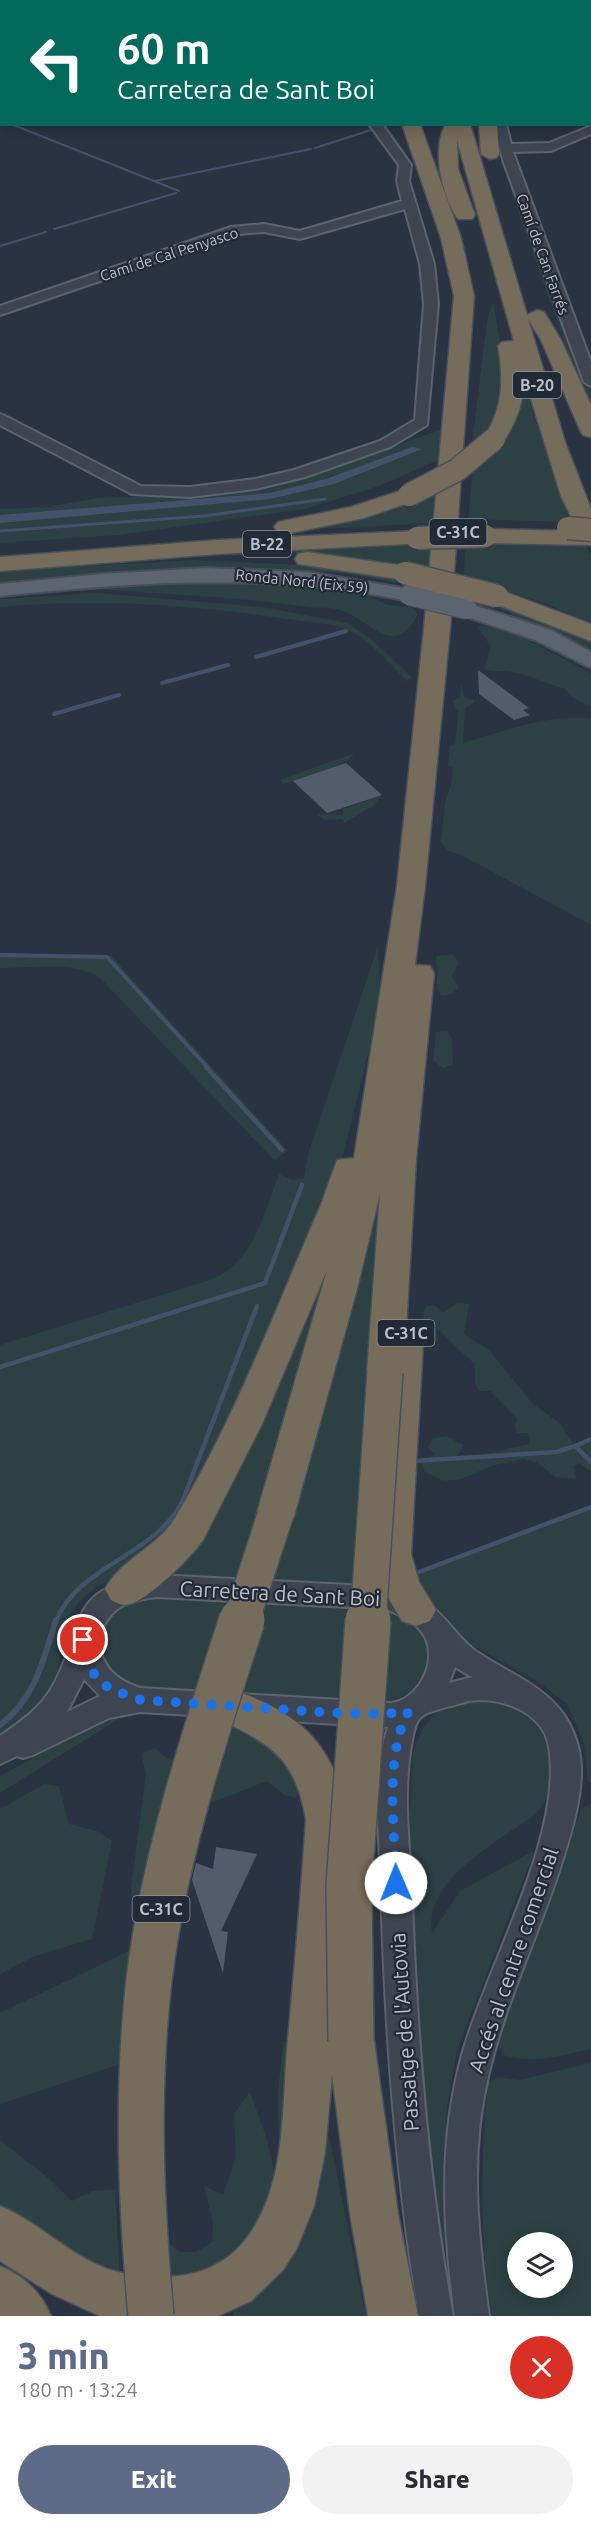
<!DOCTYPE html>
<html lang="en">
<head>
<meta charset="utf-8">
<style>
  body { margin:0; font-family:Ubuntu,sans-serif; background:#f2f2f3; color:#2b2b33; height:100vh; display:flex; flex-direction:column; font-size:22px; white-space:nowrap }
  * { box-sizing:border-box; margin:0 }
  p { font-size:20px; color:#7c7c81 }
  .icon { flex:none; width:33px; height:33px; fill:none; stroke:currentColor; stroke-width:2; stroke-linecap:round; stroke-linejoin:round }
  .map { position:relative; height:2316px; overflow:hidden }
  .drawer { display:flex; flex-direction:column; background:#fff; flex:1 }
  .drawer>* { flex:none }
  .guide { position:absolute; left:0px; top:0px; width:591px; height:126px; box-shadow:0 3px 15px #0003; background:#00695c; color:#fff; overflow:hidden }
  .buttons { position:absolute; left:507px; top:2232px; display:grid; gap:12px }
  .buttons a { display:grid; place-items:center; width:66px; height:66px; border-radius:50%; background:#fff; box-shadow:0 3px 15px #0003; font-size:30px }
  .pin { position:absolute; display:grid; place-items:center; width:51px; height:51px; color:#fff; margin:-26px; border:3px solid #fff; border-radius:50%; box-shadow:0 2px 6px #0007 }
  .me { position:absolute; width:66px; margin:-33px; rotate:359deg; stroke-linejoin:round; filter:drop-shadow(0 0 4px #0008) }
  .turn { display:flex; align-items:center; gap:21px; height:126px; padding:0 18px; font-size:27px }
  .turn .icon { width:78px; height:78px; stroke-width:2.5 }
  .turn b { display:block; font-size:42px; line-height:51px }
  .round { display:grid; place-items:center; flex:none; width:63px; height:63px; border-radius:32px; background:#f2f2f3 }
  .overview { display:flex; align-items:center; justify-content:space-between; height:102px; padding:0 18px }
  h1 { font-size:36px; font-weight:800; line-height:45px; color:#5d6b88 }
  .button { display:flex; gap:12px; margin-top:auto; padding:12px 18px }
  .button a { flex:1; height:69px; border-radius:36px; background:#5d6b88; color:#fff; font-size:24px; font-weight:800; line-height:69px; text-align:center }
  .button a+a { background:#f2f2f3; color:#2b2b33 }
  .map>svg:first-child { display:block }
  .green { fill:#2d4043; fill-rule:evenodd }
  .lines { fill:none; stroke-linecap:round; stroke-linejoin:round }
  .stream-far4 { stroke:#43526a; stroke-width:2 }
  .stream-far3 { stroke:#43526a; stroke-width:3 }
  .stream-far2 { stroke:#43526a; stroke-width:4 }
  .stream-far1 { stroke:#43526a; stroke-width:4.5 }
  .stream { stroke:#43526a; stroke-width:6 }
  .canal { fill:#43526a; fill-rule:evenodd }
  .building { fill:#535c6b }
  .minor-casing { stroke:#5c636e; stroke-width:4 }
  .major-casing { stroke:#474e5a; stroke-width:4 }
  .highway-casing { stroke:#48505b; stroke-width:3 }
  .minor { fill:#3e4551; fill-rule:evenodd }
  .major { fill:#5c6470; fill-rule:evenodd }
  .highway { fill:#766c5c; fill-rule:evenodd }
  .major-bridge-casing { stroke:#474e5a; stroke-width:22; stroke-linecap:butt }
  .highway-bridge-far2-casing { stroke:#48505b; stroke-width:25; stroke-linecap:butt }
  .highway-bridge-far1-casing { stroke:#48505b; stroke-width:38; stroke-linecap:butt }
  .highway-bridge-casing { stroke:#48505b; stroke-width:48; stroke-linecap:butt }
  .major-bridge { stroke:#5c6470; stroke-width:20 }
  .highway-bridge-far2 { stroke:#766c5c; stroke-width:22 }
  .highway-bridge-far1 { stroke:#766c5c; stroke-width:35 }
  .highway-bridge { stroke:#766c5c; stroke-width:45 }
  .route { stroke:#1a73e8; stroke-width:10; stroke-dasharray:0 18 }
  .labels { text-anchor:middle; dominant-baseline:central; stroke-width:4.5; stroke-linejoin:round; paint-order:stroke }
  .far-street-label { font-size:15px; fill:#bbc0cb; stroke:#222a36 }
  .shield { fill:#222a36; stroke:#8d939e; stroke-width:1.5 }
  .shield-label { font-size:16px; font-weight:bold; fill:#bbc0cb }
  .near-street-label { font-size:21px; fill:#bbc0cb; stroke:#222a36 }
</style>
</head>
<body>
<div class="map">
<svg width="591" height="2316" viewBox="0 0 591 2316">
  <rect width="100%" height="100%" fill="#2a3341"/>
  <path class="green" d="M 512,186 L 581,377 L 591,390 L 591,415 C 579,388 571,360 561,332 C 544,283 526,235 510,187 Z
    M 493,301 L 507,382 L 495,426 L 471,452 L 487,321 Z
    M 516,347 L 534,417 L 572,522 L 468,519 L 473,468 L 482,460 Z
    M 440,430 L 441,459 L 379,486 L 305,509 L 119,535 L 0,543 L 0,509 L 48,507 L 97,498 L 196,495 L 264,486 L 315,474 Z
    M 441,485 L 437,523 L 295,530 Z
    M 465,542 L 583,543 L 591,555 L 591,624 L 550,605 L 464,578 Z
    M 436,544 L 431,572 L 361,560 L 253,549 Z
    M 195,560 L 327,566 L 419,583 L 402,584 L 344,573 L 211,567 L 0,585 L 0,571 Z
    M 253,582 L 365,594 L 387,605 L 411,607 L 418,614 C 394,662 369,618 340,610 C 330,607 318,608 308,607 C 232,596 157,594 81,588 L 153,583 Z
    M 97,593 L 262,607 L 348,623 L 373,641 L 412,677 L 404,682 L 405,679 C 391,665 368,639 350,631 C 332,623 307,622 287,619 C 193,605 95,598 0,607 L 0,599 Z
    M 484,599 L 591,640 L 591,654 L 509,613 L 483,603 Z
    M 482,625 L 522,637 L 591,673 L 591,707 L 569,695 L 566,689 C 548,685 531,675 512,672 C 502,670 494,673 484,669 L 491,647 L 478,627 Z
    M 461,683 L 464,697 L 474,700 L 473,703 L 465,708 L 463,743 C 505,731 547,714 591,718 L 591,925 L 463,856 L 448,851 L 441,841 L 445,803 L 451,785 L 453,767 L 448,766 L 450,745 L 455,744 L 459,709 L 455,709 L 453,700 L 460,698 Z
    M 355,753 C 338,772 307,776 283,784 L 280,780 Z
    M 382,795 L 373,806 L 344,823 L 343,819 C 331,818 327,824 317,814 L 343,815 L 343,809 Z
    M 378,946 L 380,992 L 377,1020 L 342,1159 L 313,1239 L 202,1481 L 144,1563 L 95,1588 L 79,1602 L 68,1617 L 57,1673 L 45,1696 L 16,1723 L 0,1734 L 0,1345 L 213,1279 C 254,1261 264,1213 279,1174 L 292,1180 L 304,1178 L 308,1154 Z
    M 0,953 L 111,956 L 288,1151 L 274,1160 L 99,977 C 71,961 32,968 0,968 Z
    M 453,954 L 459,963 L 452,976 L 459,988 L 451,994 L 442,996 L 436,987 L 438,972 L 436,956 Z
    M 447,1031 L 452,1039 L 453,1064 L 443,1068 L 433,1061 L 436,1032 Z
    M 397,1051 L 355,1584 L 270,1580 Z
    M 337,1236 L 277,1449 L 235,1579 L 164,1573 Z
    M 457,1303 L 469,1304 L 464,1334 L 490,1351 L 533,1404 L 561,1424 L 571,1441 L 576,1445 L 591,1439 L 591,1472 L 580,1463 L 573,1466 L 577,1479 L 556,1477 L 537,1463 L 524,1459 L 491,1466 L 462,1479 L 444,1481 L 425,1472 L 421,1463 L 435,1454 L 428,1447 L 433,1438 L 447,1436 L 464,1446 L 453,1461 L 530,1444 L 528,1433 L 518,1433 L 514,1425 L 518,1420 L 490,1391 L 479,1391 L 475,1383 L 475,1364 C 462,1354 435,1323 423,1319 L 425,1307 L 434,1305 L 443,1313 Z
    M 591,1507 L 591,1783 L 588,1781 L 584,1744 L 567,1704 L 537,1681 L 463,1640 L 410,1576 Z
    M 158,1595 L 231,1597 L 198,1693 L 140,1689 L 106,1673 L 93,1648 L 103,1619 L 130,1599 Z
    M 264,1600 L 354,1606 L 347,1703 L 233,1695 Z
    M 381,1608 C 391,1611 403,1614 411,1621 C 421,1628 425,1636 428,1648 C 439,1682 405,1701 376,1703 Z
    M 462,1699 C 475,1699 502,1697 513,1701 C 536,1710 555,1753 553,1776 C 552,1791 545,1803 536,1814 C 499,1841 423,1879 432,1933 L 460,1891 L 535,1850 L 457,2050 L 447,2107 L 444,2254 L 454,2316 L 427,2166 L 408,1858 L 413,1751 L 424,1726 L 443,1706 Z
    M 115,1715 L 117,1720 L 0,1793 L 0,1776 L 110,1716 Z
    M 226,1720 L 236,1724 L 295,1763 L 299,1793 L 295,1798 L 283,1794 L 267,1781 L 201,1807 Z
    M 155,1748 L 166,1758 L 176,1761 L 136,1937 L 131,1887 L 146,1774 L 141,1753 Z
    M 44,1784 L 59,1786 L 69,1824 L 97,1831 L 112,1841 L 92,1939 L 35,1956 L 0,1974 L 0,1809 Z
    M 591,1804 L 591,2049 C 561,2056 533,2064 503,2055 L 497,2042 L 504,2016 L 582,1808 Z
    M 133,1949 L 120,2064 L 0,2104 L 0,2013 Z
    M 284,2041 L 294,2046 L 284,2154 C 273,2119 279,2077 284,2041 Z
    M 591,2063 L 591,2316 L 491,2316 C 480,2236 480,2163 488,2083 L 498,2077 L 519,2080 ZM 518,2242 L 562,2242 L 562,2288 L 518,2288 Z
    M 250,2092 L 266,2136 L 279,2192 L 239,2262 L 166,2287 L 164,2238 L 179,2252 L 196,2252 L 212,2242 L 213,2223 L 204,2186 L 223,2195 L 236,2157 L 234,2114 Z
    M 326,2121 L 366,2316 L 232,2316 L 239,2300 L 260,2293 L 285,2253 Z
    M 0,2140 L 47,2177 L 72,2201 L 93,2191 L 115,2189 L 120,2283 L 0,2219 Z"/>
  <g class="lines">
    <path class="stream-far4" d="M 176,2 L 182,0
      M 11,124 L 179,191
      M 315,148 L 371,130 L 368,124
      M 155,181 L 311,149
      M 54,229 L 176,193
      M 0,246 L 46,232"/>
    <path class="stream-far3" d="M 0,531 L 204,516 L 325,499"/>
    <path class="stream-far2" d="M 256,657 L 346,631
      M 162,683 L 228,665
      M 54,714 L 119,695
      M 0,955 L 107,957 L 208,1068"/>
    <path class="stream-far1" d="M 206,1067 L 282,1150
      M 0,1367 L 265,1283 L 302,1185
      M 591,1439 L 575,1446 L 591,1462
      M 413,1461 L 556,1452 L 572,1447
      M 411,1575 L 591,1507
      M 56,1621 C 79,1564 156,1556 183,1500 L 257,1306"/>
    <path class="stream" d="M 0,1725 C 36,1698 43,1660 56,1620"/>
    <path class="canal" d="M 412,447 L 422,449 L 334,484 L 270,499 L 0,523 L 0,515 L 270,493 L 326,479 Z"/>
  </g>
  <path class="building" d="M 478,670 L 529,708 L 523,710 L 530,715 L 514,720 L 479,694 Z
    M 346,763 L 382,795 L 327,813 L 293,781 Z
    M 216,1847 L 257,1854 L 221,1931 L 228,1932 L 223,1973 L 192,1880 L 196,1863 L 213,1869 Z"/>
  <g class="lines">
    <defs>
      <path id="minor" d="M 296,0 L 307,0 L 308,2 L 297,2 Z
        M 493,0 L 503,0 L 503,2 L 493,2 Z
        M 369,124 L 382,124 L 411,165 L 409,181 L 434,264 L 438,304 L 427,425 L 390,447 L 305,477 L 255,489 L 190,497 L 132,494 L 0,425 L 0,414 L 5,416 L 141,486 L 190,487 L 255,479 L 294,470 L 380,441 L 415,420 L 424,304 L 420,264 L 405,209 L 300,239 L 264,232 L 238,234 L 0,315 L 0,306 L 231,227 L 264,224 L 300,231 L 402,201 L 397,181 L 399,165 Z
        M 494,124 L 506,124 L 511,144 L 549,143 L 591,126 L 591,134 L 551,151 L 513,152 L 591,362 L 591,386 L 584,382 L 503,160 Z
        M 157,1575 L 387,1587 C 402,1592 419,1597 432,1607 C 450,1621 460,1642 480,1654 C 509,1673 544,1686 564,1715 C 574,1730 580,1748 581,1766 C 582,1797 572,1830 563,1859 C 540,1933 505,2002 488,2077 C 469,2157 478,2236 489,2316 L 455,2316 C 443,2227 438,2142 462,2055 C 486,1967 564,1835 549,1747 C 543,1711 501,1697 469,1701 C 461,1703 452,1706 443,1708 C 435,1711 425,1712 419,1719 C 413,1727 412,1743 410,1752 C 403,1800 410,1851 412,1900 C 417,2040 428,2178 453,2316 L 419,2316 C 395,2173 385,2030 381,1886 C 380,1834 371,1778 388,1727 L 140,1712 L 109,1718 L 33,1755 L 23,1758 L 17,1756 L 0,1764 L 0,1736 C 19,1723 39,1709 51,1689 C 88,1626 62,1587 157,1575 ZM 157,1597 L 385,1609 C 401,1615 419,1623 426,1639 C 437,1665 417,1701 390,1703 L 141,1688 C 115,1680 103,1667 97,1641 C 109,1608 123,1601 157,1597 ZM 455,1667 L 472,1677 L 449,1683 ZM 84,1679 L 100,1696 L 67,1712 Z"/>
      <path id="major" d="M 205,568 L 307,572 L 409,589 L 417,590 L 420,595 L 417,600 L 409,601 C 268,572 142,582 0,596 L 0,584 L 102,574 Z
        M 467,603 L 551,630 L 591,652 L 591,668 L 535,640 L 459,614 L 456,609 L 459,604 Z"/>
      <path id="highway" d="M 311,0 L 328,0 L 329,2 L 312,2 Z
        M 358,0 L 376,0 L 377,2 L 359,2 Z
        M 440,0 L 457,0 L 439,2 Z
        M 402,124 L 420,124 L 461,238 L 474,296 L 450,628 L 425,886 L 415,965 L 430,966 L 434,973 L 416,1159 L 406,1330 L 418,1334 L 423,1343 L 411,1554 L 419,1582 L 436,1610 L 430,1621 L 416,1626 L 402,1621 L 381,1586 L 373,1554 L 384,1385 L 372,1382 L 367,1372 L 380,1193 L 357,1289 L 294,1516 L 289,1527 L 275,1531 L 261,1527 L 256,1516 L 327,1270 L 262,1424 L 203,1540 C 192,1556 144,1606 124,1605 C 121,1605 115,1602 111,1600 L 105,1589 C 121,1559 158,1547 175,1518 C 235,1419 276,1308 322,1202 L 337,1160 L 354,1158 L 397,886 L 424,628 L 454,296 L 441,238 Z
        M 446,124 L 470,124 L 527,315 L 537,310 L 544,312 L 561,340 L 591,405 L 591,437 L 583,435 L 580,430 L 541,340 L 528,319 L 565,442 L 591,509 L 591,545 L 485,543 L 477,541 L 473,536 L 477,531 L 485,529 L 578,531 L 561,496 L 523,373 C 525,401 517,421 502,444 L 486,444 L 483,439 C 503,409 504,381 498,346 L 502,342 L 514,341 L 457,140 L 458,169 L 475,215 L 472,219 L 458,219 C 442,196 431,149 446,124 Z
        M 479,124 L 497,124 L 499,154 L 496,158 L 490,159 L 481,154 Z
        M 409,488 L 417,490 L 421,495 L 417,500 L 364,518 L 286,534 L 278,532 L 274,527 L 278,522 L 351,507 Z
        M 417,531 L 425,533 L 429,538 L 425,543 L 218,554 L 0,571 L 0,557 L 218,540 Z
        M 307,552 L 405,566 L 414,568 L 417,573 L 414,578 L 405,580 L 298,564 L 295,559 L 298,554 Z
        M 497,589 L 591,624 L 591,641 L 488,601 L 485,596 L 488,591 Z
        M 231,1689 C 301,1713 335,1745 348,1819 L 335,2025 L 351,2019 L 367,2026 L 374,2041 L 398,2214 L 418,2316 L 368,2316 L 350,2214 L 332,2074 L 325,2152 L 314,2206 L 297,2248 L 283,2270 L 251,2301 L 218,2316 L 100,2316 L 52,2294 L 0,2261 L 0,2206 C 44,2224 78,2266 127,2274 C 174,2282 220,2276 249,2235 C 286,2183 282,2111 287,2050 C 294,1973 301,1896 306,1819 C 297,1771 282,1751 239,1729 C 225,1722 217,1720 210,1706 L 216,1694 Z
        M 0,2266 C 24,2276 41,2292 51,2316 L 0,2316 Z"/>
    </defs>
    <use href="#minor" class="minor-casing"/>
    <use href="#major" class="major-casing"/>
    <use href="#highway" class="highway-casing"/>
    <use href="#minor" class="minor"/>
    <use href="#major" class="major"/>
    <use href="#highway" class="highway"/>
    <defs>
      <path id="major-bridge" d="M 409,595 L 467,609"/>
      <path id="highway-bridge-far2" d="M 409,495 L 457,470 L 494,439
        M 568,528 L 591,530
        M 417,538 L 485,536
        M 405,573 L 497,596"/>
      <path id="highway-bridge-far1" d="M 241,1621 L 275,1516
        M 368,1621 L 385,1372"/>
      <path id="highway-bridge" d="M 351,2041 L 349,1886 L 368,1620
        M 151,2316 C 141,2204 136,2092 149,1980 C 164,1857 204,1737 242,1620"/>
    </defs>
    <use href="#major-bridge" class="major-bridge-casing"/>
    <use href="#highway-bridge-far2" class="highway-bridge-far2-casing"/>
    <use href="#highway-bridge-far1" class="highway-bridge-far1-casing"/>
    <use href="#highway-bridge" class="highway-bridge-casing"/>
    <use href="#major-bridge" class="major-bridge"/>
    <use href="#highway-bridge-far2" class="highway-bridge-far2"/>
    <use href="#highway-bridge-far1" class="highway-bridge-far1"/>
    <use href="#highway-bridge" class="highway-bridge"/>
  </g>
  <g class="lines">
    <path class="route" d="M 83,1640 L 89,1667 L 98,1679 L 110,1689 L 141,1700 L 335,1713 L 382,1714 L 408,1712 C 384,1758 395,1831 396,1883"/>
  </g>
  <g class="labels">
    <g class="far-street-label">
      <text transform="translate(169 254) rotate(-18)">Camí de Cal Penyasco</text>
      <text transform="translate(543 254) rotate(70)">Camí de Can Farrés</text>
      <text transform="translate(302 581) rotate(6)">Ronda Nord (Eix 59)</text>
    </g>
    <g class="shield">
      <rect x="513" y="372" width="48" height="26" rx="4.5"/>
      <rect x="429.5" y="519" width="57" height="26" rx="4.5"/>
      <rect x="243" y="531" width="48" height="26" rx="4.5"/>
      <rect x="377.5" y="1320" width="57" height="26" rx="4.5"/>
      <rect x="132.5" y="1896" width="57" height="26" rx="4.5"/>
    </g>
    <g class="shield-label">
      <text x="537" y="385">B-20</text>
      <text x="458" y="532">C-31C</text>
      <text x="267" y="544">B-22</text>
      <text x="406" y="1333">C-31C</text>
      <text x="161" y="1909">C-31C</text>
    </g>
    <g class="near-street-label">
      <text transform="translate(280 1593) rotate(3)">Carretera de Sant Boi</text>
      <text transform="translate(513 1960) rotate(-71)">Accés al centre comercial</text>
      <text transform="translate(404 2032) rotate(-94)">Passatge de l'Autovia</text>
    </g>
  </g>
</svg>
<div class="buttons">
<a><svg class="icon" aria-label="layers" viewBox="0 0 24 24"><path d="M12 4l9 5-9 5-9-5zM3 14l9 5 9-5"/></svg></a>
</div>
<div class="pin" style="left:83px;top:1640px;background:#d93025"><svg class="icon" aria-label="arrive" viewBox="0 0 24 24"><path d="M6 21V4h12l-3 4 3 4H6"/></svg></div>
<svg class="me" style="left:396px;top:1883px" viewBox="-20 -20 40 40"><circle r="19" fill="#fff"/><path d="M0-13L10 11 0 6-10 11z" fill="#1a73e8"/></svg>
<div class="guide">
<div class="turn"><svg class="icon" aria-label="left" viewBox="0 0 24 24"><path d="M17 20v-9H6M10 6l-5 5 5 5"/></svg><div><b>60 m</b>Carretera de Sant Boi</div></div>
</div>
</div>
<section class="drawer">
<div class="overview"><div><h1>3 min</h1><p>180 m · 13:24</p></div><a class="round" style="background:#d93025;color:#fff"><svg class="icon" aria-label="close" viewBox="0 0 24 24"><path d="M6 6l12 12M18 6L6 18"/></svg></a></div>
<div class="button"><a>Exit</a><a>Share</a></div>
</section>
</body>
</html>
